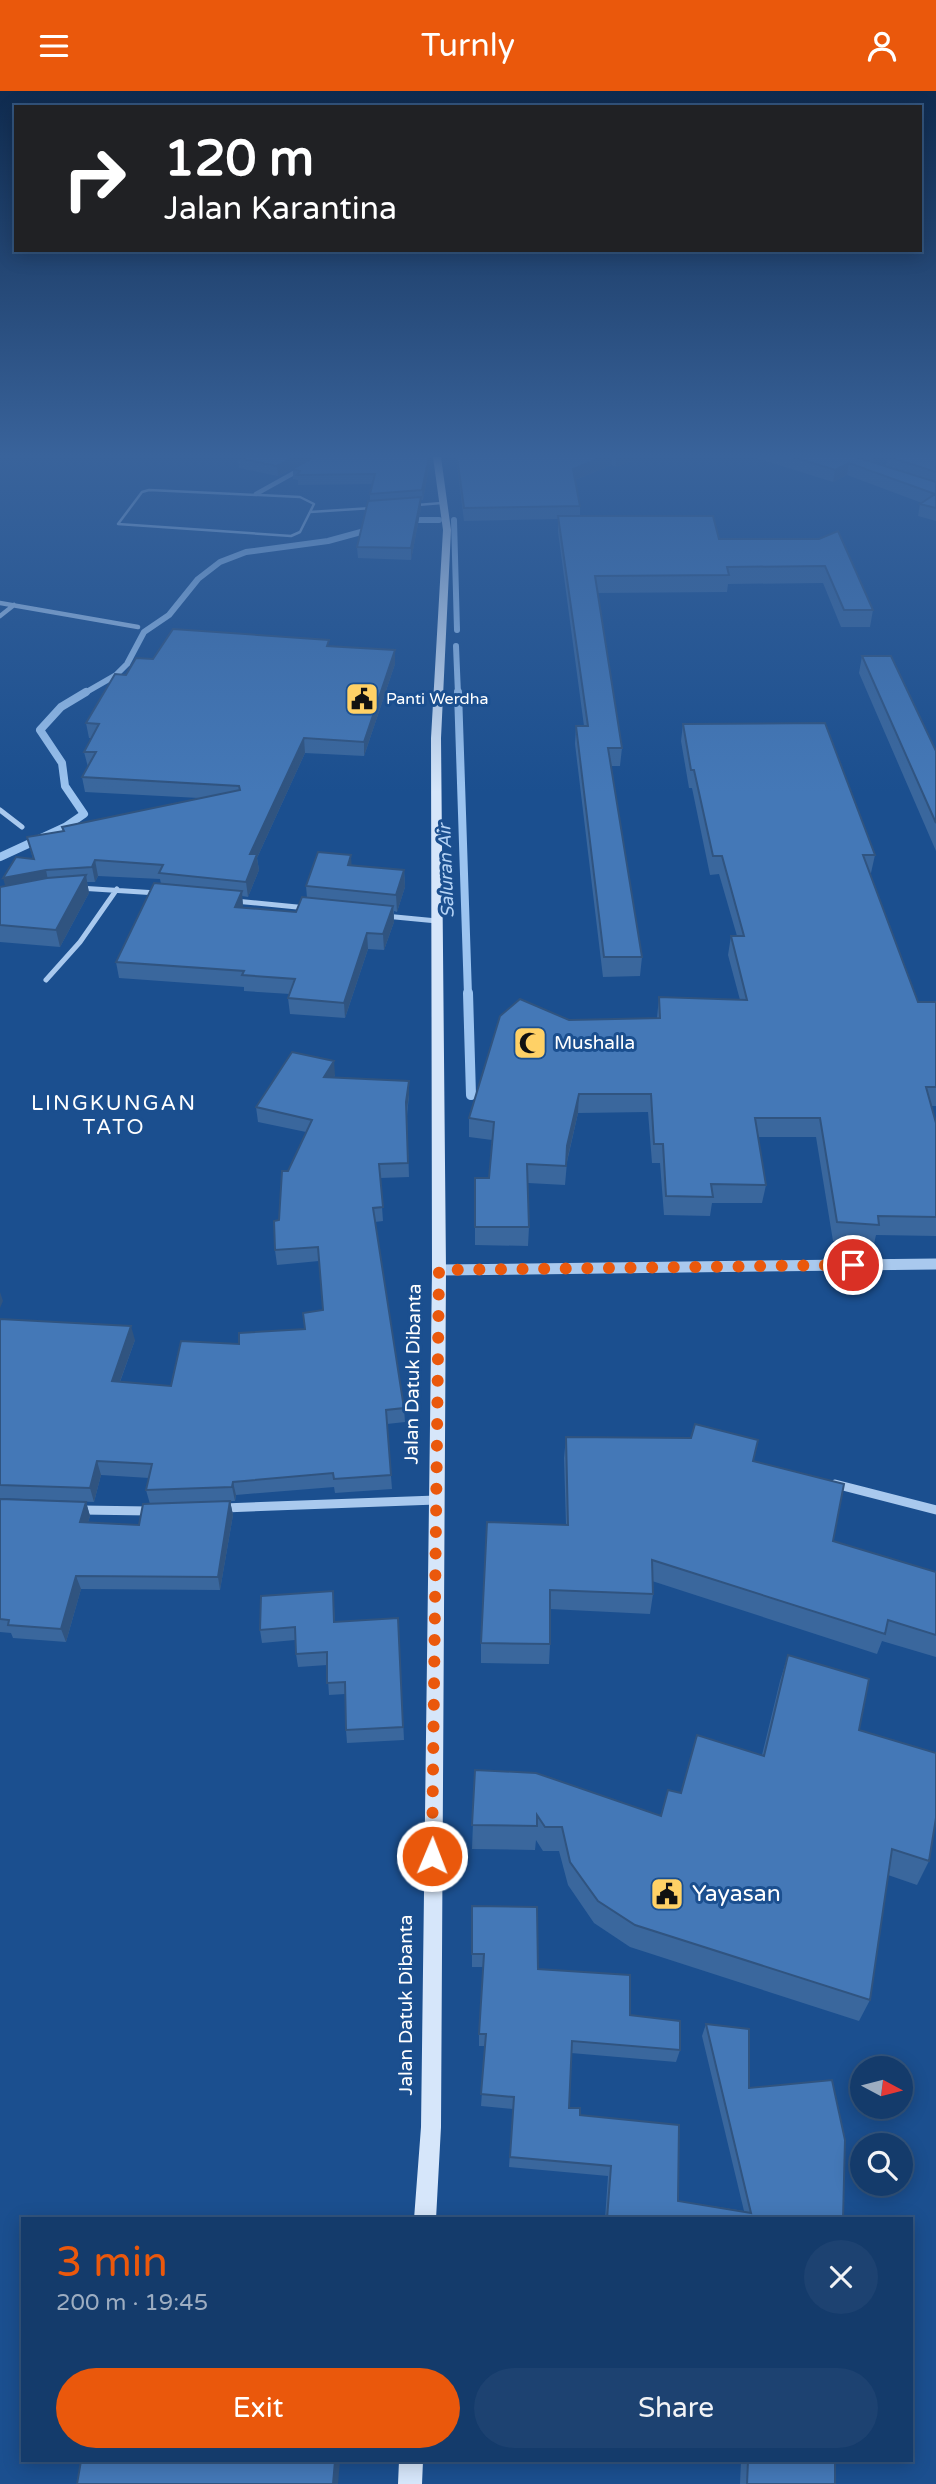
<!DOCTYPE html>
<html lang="en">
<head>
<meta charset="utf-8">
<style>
  body { margin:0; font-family:"Varela Round",sans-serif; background:#1d4271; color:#f1f3f6; height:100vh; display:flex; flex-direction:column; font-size:26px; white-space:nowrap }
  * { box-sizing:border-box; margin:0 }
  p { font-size:23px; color:#9dadc1 }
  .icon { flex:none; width:38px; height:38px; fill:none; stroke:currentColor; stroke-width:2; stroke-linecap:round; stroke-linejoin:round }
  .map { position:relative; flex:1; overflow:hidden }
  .side { position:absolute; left:21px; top:2126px; width:892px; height:245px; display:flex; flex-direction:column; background:#143b6b; border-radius:0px; box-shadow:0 4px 18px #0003,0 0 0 2px #33557e }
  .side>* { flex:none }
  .top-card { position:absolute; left:14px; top:14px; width:908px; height:147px; border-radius:0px; box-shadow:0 4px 18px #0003,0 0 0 2px #33557e; background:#202124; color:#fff; overflow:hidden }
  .needle { width:46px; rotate:97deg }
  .tools { position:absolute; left:850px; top:1965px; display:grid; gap:14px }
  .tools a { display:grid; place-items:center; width:63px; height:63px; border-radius:50%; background:#143b6b; box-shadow:0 4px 18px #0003,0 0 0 2px #33557e; font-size:35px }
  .pin { position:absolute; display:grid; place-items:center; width:60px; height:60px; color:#fff; margin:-30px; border:4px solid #fff; border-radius:50%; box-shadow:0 2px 7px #0007 }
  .me { position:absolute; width:77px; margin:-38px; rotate:1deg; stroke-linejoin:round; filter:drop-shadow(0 0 5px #0008) }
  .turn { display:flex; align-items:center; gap:24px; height:147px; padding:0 35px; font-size:32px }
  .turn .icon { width:91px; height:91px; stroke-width:2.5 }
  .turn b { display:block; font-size:49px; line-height:60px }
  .round { display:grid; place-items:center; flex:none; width:74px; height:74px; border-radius:37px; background:#1d4271 }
  .headline { display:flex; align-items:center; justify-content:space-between; height:119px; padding:0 35px }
  h1 { font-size:42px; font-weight:600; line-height:52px; color:#ea580c }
  .action { display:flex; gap:14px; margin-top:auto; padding:14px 35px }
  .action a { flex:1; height:80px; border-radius:42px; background:#ea580c; color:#fff; font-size:28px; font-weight:600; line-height:80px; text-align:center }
  .action a+a { background:#1d4271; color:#f1f3f6 }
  header { display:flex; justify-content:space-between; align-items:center; height:91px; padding:0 35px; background:#ea580c; color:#fff; font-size:32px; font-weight:600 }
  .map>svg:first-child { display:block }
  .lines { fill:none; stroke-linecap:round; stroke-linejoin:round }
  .stream-far2 { stroke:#9cc4f0; stroke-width:6 }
  .stream-far1 { stroke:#9cc4f0; stroke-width:8 }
  .stream { stroke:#9cc4f0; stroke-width:10 }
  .service { stroke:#a9c9ee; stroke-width:2.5 }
  .minor-far2 { stroke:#a9c9ee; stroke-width:4.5 }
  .minor-far1 { stroke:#a9c9ee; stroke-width:5 }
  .minor { stroke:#a9c9ee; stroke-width:9 }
  .tertiary { stroke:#a9c9ee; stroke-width:11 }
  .secondary { fill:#d6e6fa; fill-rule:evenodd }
  .wall { fill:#3a679d }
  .shaded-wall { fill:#305480 }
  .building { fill:#4478b7; stroke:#305480; stroke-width:2 }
  .route { stroke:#ea580c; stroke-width:12; stroke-dasharray:0 21.6 }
  .labels { text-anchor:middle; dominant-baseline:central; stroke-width:6; stroke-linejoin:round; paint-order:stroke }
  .far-poi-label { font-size:16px; fill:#fff; stroke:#1b4f8f; text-anchor:start }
  .far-water-label { font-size:18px; font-style:italic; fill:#b5d3f5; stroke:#1b4f8f }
  .poi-label { font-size:19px; fill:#fff; stroke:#1b4f8f; text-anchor:start }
  .street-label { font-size:19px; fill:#fff; stroke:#1b4f8f }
  .neighbourhood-label { font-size:21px; letter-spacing:2px; fill:#fff; stroke:#1b4f8f }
  .near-poi-label { font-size:23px; fill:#fff; stroke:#1b4f8f; text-anchor:start }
</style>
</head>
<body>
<header><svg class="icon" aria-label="menu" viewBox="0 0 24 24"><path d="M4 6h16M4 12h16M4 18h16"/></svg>Turnly<svg class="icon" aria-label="person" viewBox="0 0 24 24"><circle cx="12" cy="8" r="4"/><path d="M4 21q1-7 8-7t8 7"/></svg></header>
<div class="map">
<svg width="936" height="2393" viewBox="0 0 936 2393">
  <rect width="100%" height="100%" fill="#1b4f8f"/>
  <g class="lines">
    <path class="stream-far2" d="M 408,429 L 439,429
      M 454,429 L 457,539
      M 456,555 L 458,603
      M 83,603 L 116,584 L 127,573 L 144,541 L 169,524 L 198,488 L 220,471 L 246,461 L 328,450 L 372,438"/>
    <path class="stream-far1" d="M 458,601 L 468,904
      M 0,766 L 65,736 L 84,723 L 65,695 L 62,672 L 40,639 L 61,616 L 86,601"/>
    <path class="stream" d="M 468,902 L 471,1004"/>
    <path class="service" d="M 149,399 L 300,406 L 314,413 L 300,441 L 291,445 L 118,433 L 142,401 Z
      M 417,414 L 442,412
      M 310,421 L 372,417"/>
    <path class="minor-far2" d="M 256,403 L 301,378
      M 0,512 L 138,536
      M 0,525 L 14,514"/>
    <path class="minor-far1" d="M 0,719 L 22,736
      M 79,797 L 157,802
      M 235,810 L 307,817
      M 385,825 L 437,830
      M 46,889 L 80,851 L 117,798"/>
    <path class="minor" d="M 835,1393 L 936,1419
      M 224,1417 L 436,1409
      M 81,1419 L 150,1420"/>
    <path class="tertiary" d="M 439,1179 L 936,1173"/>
    <path class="secondary" d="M 433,366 L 441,366 L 451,439 L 441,647 L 446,1179 L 441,2036 L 436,2128 L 414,2128 L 421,2036 L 432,1179 L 431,647 L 443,439 Z
      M 399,2370 L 423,2370 L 422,2393 L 398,2393 Z"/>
  </g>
  <path class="wall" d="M 240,366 L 431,366 L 423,409 L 421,409 L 421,417 L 411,469 L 358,467 L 357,456 L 370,410 L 370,403 L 372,393 L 298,394 L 298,389 L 293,388 L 293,378 L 278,385 L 239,377 L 238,367 Z
    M 456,366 L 642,366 L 616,376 L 612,374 L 575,389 L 580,415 L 580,425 L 719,448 L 819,448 L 873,519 L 870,536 L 841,536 L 823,492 L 728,493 L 727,501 L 597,502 L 622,657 L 620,675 L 611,675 L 642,866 L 640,885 L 603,886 L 575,653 L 576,635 L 584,635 L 558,441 L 558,428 L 464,430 Z
    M 753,366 L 887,366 L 876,372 L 886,375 L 887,366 L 936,366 L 936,430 L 918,425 L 920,413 L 922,412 L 847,384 L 833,391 Z
    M 330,556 L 395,573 L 364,665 L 305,662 L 257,767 L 259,779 L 248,806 L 242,805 L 243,816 L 296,821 L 307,807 L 306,795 L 352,775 L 404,779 L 405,796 L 397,821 L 394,820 L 394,831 L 384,859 L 368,858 L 345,927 L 290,923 L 288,907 L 290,903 L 244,900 L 244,896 L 119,887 L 116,871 L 161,793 L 160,788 L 98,785 L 95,791 L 87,791 L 89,802 L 60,856 L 0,851 L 0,796 L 5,795 L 33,768 L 27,746 L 63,740 L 62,736 L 199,707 L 85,701 L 82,686 L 88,676 L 84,661 L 92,647 L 89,647 L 86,632 L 126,584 L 153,568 Z
    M 862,565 L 936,660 L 936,760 L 859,582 Z
    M 683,633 L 875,764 L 871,782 L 869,782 L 918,911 L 936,911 L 936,1015 L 931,1015 L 936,1032 L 936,1145 L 876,1144 L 874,1153 L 833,1150 L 816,1046 L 758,1046 L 766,1094 L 762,1112 L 712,1112 L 710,1125 L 664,1124 L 660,1072 L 652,1072 L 648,1021 L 578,1022 L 567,1071 L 565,1094 L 528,1092 L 529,1136 L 528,1155 L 475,1154 L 475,1087 L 489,1087 L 492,1049 L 469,1046 L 469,1027 L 569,929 L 657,927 L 659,906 L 740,909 L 728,864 L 731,845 L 737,845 L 719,783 L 710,784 L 692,697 L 689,697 L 681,650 Z
    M 335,984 L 334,986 L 409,990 L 409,1004 L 407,1025 L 409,1086 L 380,1087 L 383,1130 L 375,1131 L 404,1317 L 405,1331 L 387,1333 L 392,1398 L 335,1402 L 334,1396 L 236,1404 L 235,1410 L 150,1413 L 146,1399 L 149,1387 L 101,1384 L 94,1411 L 0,1407 L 0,1228 L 135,1249 L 120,1291 L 171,1295 L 239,1253 L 305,1238 L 323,1219 L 319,1170 L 277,1174 L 275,1159 L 279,1129 L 288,1080 L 306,1041 L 258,1031 L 256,1016 Z
    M 566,1346 L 754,1370 L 833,1450 L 936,1481 L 936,1566 L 882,1550 L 877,1563 L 652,1490 L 653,1503 L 650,1523 L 550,1518 L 550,1553 L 549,1573 L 481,1572 L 481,1552 L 566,1434 L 564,1367 Z
    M 0,1408 L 86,1411 L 90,1425 L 88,1431 L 139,1434 L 230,1410 L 233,1424 L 220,1499 L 81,1498 L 66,1551 L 13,1547 L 11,1542 L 0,1541 Z
    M 333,1500 L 335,1531 L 398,1527 L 404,1649 L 347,1652 L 346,1639 L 345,1603 L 329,1604 L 327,1574 L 298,1576 L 296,1563 L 295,1549 L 262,1552 L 260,1539 Z
    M 788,1564 L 859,1639 L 929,1770 L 917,1794 L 888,1784 L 870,1909 L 859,1930 L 630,1856 L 594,1832 L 568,1794 L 559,1760 L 543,1760 L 536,1749 L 535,1759 L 472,1758 L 475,1679 L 661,1725 L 681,1702 L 762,1664 L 780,1590 Z
    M 472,1815 L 538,1878 L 630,1924 L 680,1959 L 676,1971 L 571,1962 L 569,2017 L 580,2024 L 678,2110 L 744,2120 L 702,1945 L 706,1933 L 749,1997 L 843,2128 L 605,2128 L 608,2085 L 509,2076 L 513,2018 L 481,2015 L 485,1955 L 479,1955 L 479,1943 L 484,1876 L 472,1876 Z
    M 741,2370 L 835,2370 L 835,2393 L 740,2393 Z"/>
  <path class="shaded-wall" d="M 295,366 L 315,366 L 278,385 L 277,375 Z
    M 429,366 L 431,366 L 423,409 L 422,399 Z
    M 602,366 L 612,366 L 612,374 L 572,390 L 573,378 Z
    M 616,366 L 642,366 L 616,376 Z
    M 874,366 L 887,366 L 872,374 Z
    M 849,372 L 847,384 L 833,391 L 835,379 Z
    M 421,406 L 421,417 L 411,469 L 411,457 Z
    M 395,559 L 395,573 L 364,665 L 364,651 Z
    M 304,647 L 305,662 L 257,767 L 259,779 L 248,806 L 246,791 L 250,763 Z
    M 351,764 L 352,781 L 348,774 Z
    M 95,769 L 98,785 L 95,791 L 92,776 Z
    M 46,779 L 49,794 L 7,802 L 3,787 Z
    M 404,779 L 405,796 L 397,821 L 396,804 Z
    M 86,784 L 89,802 L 60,856 L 56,839 Z
    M 242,800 L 243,816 L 235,816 Z
    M 393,815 L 394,831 L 384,859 L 383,843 Z
    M 367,842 L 368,858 L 345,927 L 344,912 Z
    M 334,970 L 335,984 L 325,1000 L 324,986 Z
    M 409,990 L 409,1004 L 406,1025 L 406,1011 Z
    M 579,1003 L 578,1022 L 566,1074 L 567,1055 Z
    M 0,1201 L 3,1210 L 0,1217 Z
    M 131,1235 L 135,1249 L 115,1304 L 112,1290 Z
    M 97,1370 L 101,1384 L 94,1411 L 90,1397 Z
    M 233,1391 L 236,1404 L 235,1410 L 232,1396 Z
    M 230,1410 L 233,1424 L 220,1499 L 218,1486 Z
    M 86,1411 L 90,1425 L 84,1444 L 80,1431 Z
    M 76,1485 L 81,1498 L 66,1551 L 61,1538 Z
    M 335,2370 L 340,2370 L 338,2393 L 333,2393 Z"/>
  <path class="building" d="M 240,366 L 295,366 L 277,375 L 238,367 Z
    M 314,366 L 429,366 L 422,399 L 370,403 L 375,383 L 297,384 L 300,380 L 292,378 Z
    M 457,366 L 602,366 L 573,378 L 580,415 L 464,417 Z
    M 793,366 L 856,366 L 936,391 L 936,417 L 920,413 L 935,403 L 849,372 L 835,379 Z
    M 889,366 L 936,366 L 936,381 Z
    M 421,406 L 411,457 L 357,456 L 368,410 Z
    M 558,425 L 713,425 L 719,448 L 819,448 L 838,440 L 873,519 L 844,519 L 825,475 L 727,476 L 729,484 L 595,485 L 622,657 L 608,657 L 642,866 L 604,866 L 576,635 L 588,635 Z
    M 173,538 L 329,549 L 327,555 L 395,559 L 364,651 L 304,647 L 250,763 L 257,763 L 246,791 L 159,782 L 163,774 L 95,769 L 92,776 L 46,779 L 3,787 L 16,766 L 34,768 L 27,746 L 64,740 L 62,736 L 240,699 L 239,695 L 82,686 L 96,661 L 84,661 L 99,633 L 86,632 L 115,583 L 126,584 L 136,567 L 153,568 Z
    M 862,565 L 891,565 L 936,660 L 936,732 Z
    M 825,632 L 875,764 L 863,764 L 918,911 L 936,911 L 936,996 L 926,996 L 936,1032 L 936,1126 L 878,1125 L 879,1134 L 837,1131 L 820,1027 L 755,1027 L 766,1094 L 711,1093 L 713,1106 L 666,1105 L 663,1053 L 654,1053 L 651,1003 L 579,1003 L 567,1055 L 566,1075 L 527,1073 L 529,1136 L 475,1136 L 475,1087 L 489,1087 L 494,1031 L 469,1027 L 500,925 L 520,908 L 569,929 L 660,927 L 659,906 L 747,909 L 731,845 L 744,845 L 722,765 L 713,765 L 694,679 L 691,679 L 683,633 Z
    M 318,761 L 351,764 L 348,774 L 404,779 L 396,804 L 306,795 Z
    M 86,784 L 56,839 L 0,834 L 0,796 L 47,787 Z
    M 154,792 L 242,800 L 235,816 L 296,821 L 302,806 L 393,815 L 383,843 L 367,842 L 344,912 L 288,907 L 295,888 L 242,884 L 244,880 L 116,871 Z
    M 292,961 L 334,970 L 324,986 L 409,990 L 406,1011 L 408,1072 L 379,1073 L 383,1116 L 373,1117 L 404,1317 L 386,1319 L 391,1384 L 334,1388 L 333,1382 L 233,1391 L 232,1396 L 146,1399 L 152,1373 L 97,1370 L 90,1397 L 0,1394 L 0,1228 L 131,1235 L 112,1290 L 171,1295 L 181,1250 L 239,1253 L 239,1242 L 305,1238 L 303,1222 L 323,1219 L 318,1156 L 275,1159 L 274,1130 L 279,1129 L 282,1080 L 288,1080 L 312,1029 L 256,1016 Z
    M 695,1333 L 758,1349 L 753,1370 L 844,1393 L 833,1450 L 936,1481 L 936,1544 L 888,1529 L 885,1543 L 652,1469 L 653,1503 L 550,1499 L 550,1553 L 481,1552 L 487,1431 L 568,1434 L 566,1346 L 691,1347 Z
    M 0,1408 L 86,1411 L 80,1431 L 139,1434 L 143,1413 L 230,1410 L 218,1486 L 76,1485 L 61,1538 L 8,1534 L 9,1529 L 0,1528 Z
    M 333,1500 L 334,1531 L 398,1527 L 403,1636 L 346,1639 L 345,1591 L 327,1592 L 327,1561 L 296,1563 L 295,1536 L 260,1539 L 261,1505 Z
    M 788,1564 L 869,1588 L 859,1639 L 936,1662 L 936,1727 L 929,1770 L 892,1758 L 870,1909 L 635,1834 L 598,1810 L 570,1771 L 562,1736 L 545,1736 L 537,1724 L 537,1735 L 472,1734 L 475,1679 L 536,1682 L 661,1725 L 668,1699 L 681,1702 L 697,1644 L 764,1665 Z
    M 472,1815 L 537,1816 L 538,1878 L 630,1884 L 630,1924 L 680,1930 L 680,1959 L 572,1950 L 569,2017 L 580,2017 L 580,2024 L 679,2034 L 678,2110 L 751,2122 L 706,1933 L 749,1938 L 749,1997 L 832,1989 L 845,2049 L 843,2128 L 607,2128 L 611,2075 L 510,2066 L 514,2006 L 481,2003 L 486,1943 L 479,1943 L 484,1863 L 472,1863 Z
    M 81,2370 L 335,2370 L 333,2393 L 77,2393 Z
    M 748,2370 L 835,2370 L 835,2393 L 747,2393 Z"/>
  <linearGradient id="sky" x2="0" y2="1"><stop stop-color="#0f2b4f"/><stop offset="0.52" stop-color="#39639b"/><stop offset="1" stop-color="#39639b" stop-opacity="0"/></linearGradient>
  <rect width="936" height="701" fill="url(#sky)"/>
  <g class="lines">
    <path class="route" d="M 432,1765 L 439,1179 L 853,1174"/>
  </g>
  <defs>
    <symbol id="civic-square" viewBox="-11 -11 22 22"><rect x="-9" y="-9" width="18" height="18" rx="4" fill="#ffd166" stroke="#1b4f8f"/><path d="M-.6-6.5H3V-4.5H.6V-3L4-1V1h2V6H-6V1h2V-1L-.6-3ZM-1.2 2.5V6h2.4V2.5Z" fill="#111"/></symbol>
    <symbol id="mosque-square" viewBox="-11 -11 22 22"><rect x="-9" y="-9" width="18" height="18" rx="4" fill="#ffd166" stroke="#1b4f8f"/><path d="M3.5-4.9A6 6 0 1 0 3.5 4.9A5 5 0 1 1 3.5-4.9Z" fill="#111"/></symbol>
  </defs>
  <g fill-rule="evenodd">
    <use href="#civic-square" x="343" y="589" width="38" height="38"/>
    <use href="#mosque-square" x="511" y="933" width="38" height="38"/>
    <use href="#civic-square" x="648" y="1784" width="38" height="38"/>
  </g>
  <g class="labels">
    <g class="far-poi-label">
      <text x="386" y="608">Panti Werdha</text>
    </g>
    <g class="far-water-label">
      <text transform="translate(446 780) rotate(-92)">Saluran Air</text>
    </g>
    <g class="poi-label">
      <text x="554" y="952">Mushalla</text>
    </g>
    <g class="street-label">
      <text transform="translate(413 1283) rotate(-89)">Jalan Datuk Dibanta</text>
      <text transform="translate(406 1914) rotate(-90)">Jalan Datuk Dibanta</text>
    </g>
    <g class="neighbourhood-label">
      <text x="114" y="1012">LINGKUNGAN<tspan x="114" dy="24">TATO</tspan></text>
    </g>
    <g class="near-poi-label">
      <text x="692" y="1803">Yayasan</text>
    </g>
  </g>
</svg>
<div class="tools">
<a><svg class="needle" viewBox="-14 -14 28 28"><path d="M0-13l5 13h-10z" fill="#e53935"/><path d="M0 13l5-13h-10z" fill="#9dadc1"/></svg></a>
<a><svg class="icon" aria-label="search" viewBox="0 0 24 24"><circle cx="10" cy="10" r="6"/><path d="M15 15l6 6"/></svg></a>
</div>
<div class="pin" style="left:853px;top:1174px;background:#d93025"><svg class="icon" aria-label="arrive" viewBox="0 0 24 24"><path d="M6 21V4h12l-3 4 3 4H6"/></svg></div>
<svg class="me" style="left:432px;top:1765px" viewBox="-20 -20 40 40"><circle r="17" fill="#ea580c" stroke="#fff" stroke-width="3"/><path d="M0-11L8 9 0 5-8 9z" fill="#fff"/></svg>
<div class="top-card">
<div class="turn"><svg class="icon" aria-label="right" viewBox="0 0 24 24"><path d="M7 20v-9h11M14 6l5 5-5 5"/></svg><div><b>120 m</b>Jalan Karantina</div></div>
</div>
<section class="side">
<div class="headline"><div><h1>3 min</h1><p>200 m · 19:45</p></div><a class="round"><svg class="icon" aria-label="close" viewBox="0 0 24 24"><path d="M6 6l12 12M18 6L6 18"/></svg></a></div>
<div class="action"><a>Exit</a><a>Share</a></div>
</section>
</div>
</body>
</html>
